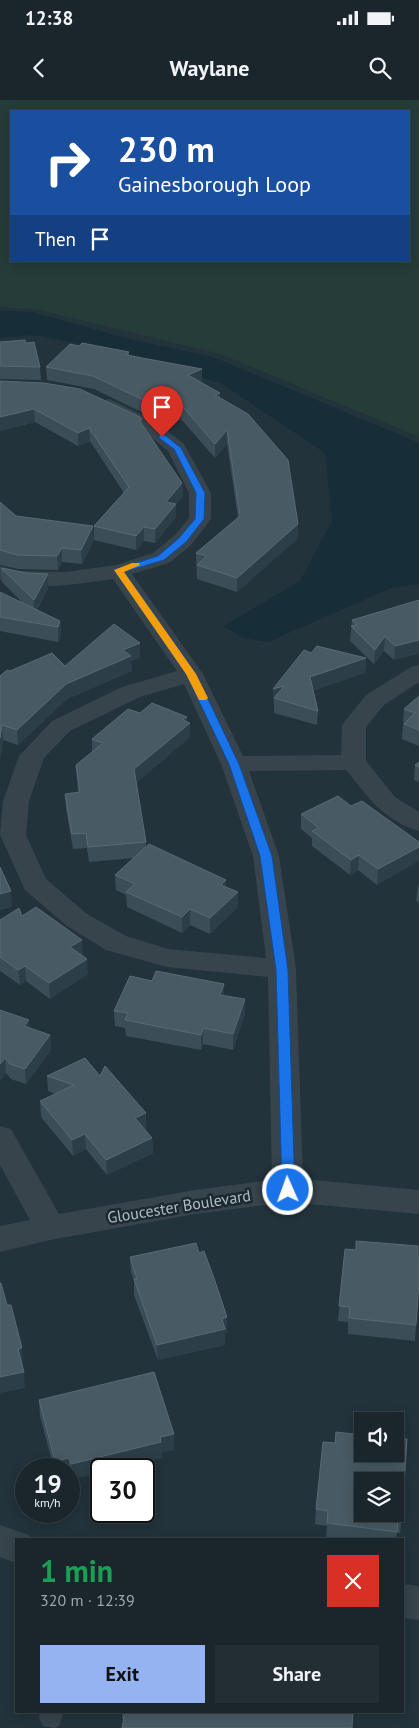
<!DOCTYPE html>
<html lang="en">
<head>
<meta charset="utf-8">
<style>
  body { margin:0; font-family:"PT Sans",sans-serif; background:#232e34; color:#f1f3f6; height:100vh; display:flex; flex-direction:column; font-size:19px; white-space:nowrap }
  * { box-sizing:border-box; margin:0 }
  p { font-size:16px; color:#9fa5a9 }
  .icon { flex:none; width:28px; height:28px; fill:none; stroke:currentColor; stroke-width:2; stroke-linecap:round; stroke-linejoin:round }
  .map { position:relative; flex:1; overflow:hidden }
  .panel { position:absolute; left:15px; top:1438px; width:389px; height:175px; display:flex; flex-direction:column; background:#1a262c; border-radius:0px; box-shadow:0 2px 12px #0003,0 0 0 1px #384348 }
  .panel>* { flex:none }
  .top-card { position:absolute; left:10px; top:10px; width:400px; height:152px; border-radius:0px; box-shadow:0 2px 12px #0003,0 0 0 1px #384348; background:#1a4fa0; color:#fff; overflow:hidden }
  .buttons { position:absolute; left:354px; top:1312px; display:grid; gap:10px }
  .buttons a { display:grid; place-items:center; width:50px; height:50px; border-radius:0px; background:#1a262c; box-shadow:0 2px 12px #0003,0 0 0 1px #384348; font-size:25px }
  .speed { position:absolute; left:15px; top:1358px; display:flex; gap:10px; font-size:25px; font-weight:700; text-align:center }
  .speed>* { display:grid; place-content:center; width:65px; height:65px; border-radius:50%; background:#1a262c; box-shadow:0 2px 12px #0003,0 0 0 1px #384348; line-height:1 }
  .speed small { font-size:12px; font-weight:400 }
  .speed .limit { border:2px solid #111; border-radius:8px; background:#fff; color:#111 }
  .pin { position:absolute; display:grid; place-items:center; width:42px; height:42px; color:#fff; margin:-51px -21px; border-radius:50% 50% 50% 0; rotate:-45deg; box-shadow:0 0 5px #0007 }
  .pin .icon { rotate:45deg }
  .me { position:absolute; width:55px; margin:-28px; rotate:358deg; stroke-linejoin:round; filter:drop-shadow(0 0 4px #0008) }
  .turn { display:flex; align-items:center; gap:18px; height:105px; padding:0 25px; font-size:22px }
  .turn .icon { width:65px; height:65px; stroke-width:2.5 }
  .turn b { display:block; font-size:35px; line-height:42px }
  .then { display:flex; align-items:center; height:48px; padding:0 25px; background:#0003; gap:10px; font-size:19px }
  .round { display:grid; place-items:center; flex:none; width:52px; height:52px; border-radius:0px; background:#232e34 }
  .head { display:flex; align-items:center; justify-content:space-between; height:85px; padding:0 25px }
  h1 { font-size:30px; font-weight:800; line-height:38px; color:#1e9e55 }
  .cta { display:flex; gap:10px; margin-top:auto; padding:10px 25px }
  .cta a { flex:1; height:58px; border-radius:0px; background:#95b2f1; color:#111; font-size:20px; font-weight:800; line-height:58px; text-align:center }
  .cta a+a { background:#232e34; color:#f1f3f6 }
  .status { display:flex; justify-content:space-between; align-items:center; height:35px; padding:0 25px; background:#1a262c; direction:ltr }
  .status svg { height:14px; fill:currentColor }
  header { display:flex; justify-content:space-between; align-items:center; height:65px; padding:0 25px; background:#1a262c; font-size:22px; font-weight:800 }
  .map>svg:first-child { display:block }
  .green { fill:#253c39; fill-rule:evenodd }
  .water { fill:#172d38 }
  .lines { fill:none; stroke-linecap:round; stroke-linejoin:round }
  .service { fill:#37444b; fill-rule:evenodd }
  .minor { fill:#37444b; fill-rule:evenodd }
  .wall { fill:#3b4e57 }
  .shaded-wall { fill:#2c3e47 }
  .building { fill:#485a63; stroke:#586a73; fill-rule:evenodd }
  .route { fill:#1a73e8; stroke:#114b97 }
  .slow { fill:#f59e0b }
  .labels { text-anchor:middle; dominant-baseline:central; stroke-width:5; stroke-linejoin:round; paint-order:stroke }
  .street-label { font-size:16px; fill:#b2bfc7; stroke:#1c2930 }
</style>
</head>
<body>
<div class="status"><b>12:38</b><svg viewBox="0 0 49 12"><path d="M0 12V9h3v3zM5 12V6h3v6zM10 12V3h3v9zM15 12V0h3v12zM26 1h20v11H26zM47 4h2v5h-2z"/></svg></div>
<header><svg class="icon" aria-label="back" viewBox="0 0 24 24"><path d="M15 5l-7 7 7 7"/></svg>Waylane<svg class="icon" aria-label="search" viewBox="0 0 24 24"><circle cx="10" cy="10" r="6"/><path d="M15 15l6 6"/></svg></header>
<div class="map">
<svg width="419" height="1628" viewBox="0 0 419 1628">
  <rect width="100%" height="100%" fill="#23333b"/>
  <path class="green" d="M 0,0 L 419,0 L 419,337 L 221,254 L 35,209 L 0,207 ZM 11,11 L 409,11 L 409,161 L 11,161 Z"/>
  <path class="water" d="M 0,211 L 32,212 L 133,240 L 213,257 L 419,343 L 419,484 L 391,488 L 268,542 L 243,538 L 224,526 L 300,481 L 332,421 L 325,353 L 222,284 L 129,253 L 32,235 L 0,238 Z"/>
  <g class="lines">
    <path class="service" d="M 40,1611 L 64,1611 L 59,1626 L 54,1628 L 43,1626 L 39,1618 Z"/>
    <path class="minor" d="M 109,299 L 155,321 L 184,344 L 211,393 L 211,419 L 191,445 L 169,463 L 132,474 L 203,574 L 243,656 L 341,655 L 342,626 L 345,621 L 366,595 L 411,567 L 419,565 L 419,582 L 384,605 L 366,627 L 366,661 L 395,697 L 419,712 L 419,731 C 385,722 367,696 346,670 L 249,671 L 279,756 L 296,869 L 303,1079 L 419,1090 L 419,1114 L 288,1102 L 195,1114 L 50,1140 L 0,1152 L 0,1126 L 30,1120 L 0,1065 L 0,1026 L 11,1029 L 59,1114 L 195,1090 L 272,1080 L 268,877 L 167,867 L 106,850 L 67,826 L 25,790 L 0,735 L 3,701 L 19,656 L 52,621 L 122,587 L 177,571 L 113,479 C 76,484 36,492 0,480 L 0,466 L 18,471 L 65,472 L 116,465 L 153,453 L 175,435 L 189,418 L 189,393 L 168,351 L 141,329 L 102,309 L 99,305 L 102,301 ZM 184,584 L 221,664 L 253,756 L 266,858 L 168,849 L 126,836 L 87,814 L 46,779 L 26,735 L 29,701 L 44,658 L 70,631 L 140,597 Z
      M 0,1425 L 29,1435 L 31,1439 L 16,1439 L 16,1463 L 0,1457 Z
      M 402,1484 L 419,1486 L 419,1520 L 402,1518 Z"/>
  </g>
  <path class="wall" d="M 0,242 L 26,243 L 40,267 L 41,280 L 0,279 Z
    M 79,246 L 129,252 L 129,256 L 202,269 L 202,283 L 220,298 L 298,424 L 298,438 L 237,492 L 197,479 L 196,453 L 238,418 L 227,344 L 215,358 L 181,319 L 163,325 L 156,319 L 94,289 L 47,280 L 46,267 Z
    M 0,281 L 142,319 L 142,326 L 182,383 L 183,397 L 176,404 L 176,417 L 155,443 L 144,441 L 136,450 L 94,440 L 94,426 L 124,393 L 90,341 L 78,346 L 35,322 L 0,331 Z
    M 0,402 L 16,416 L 94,440 L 82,464 L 62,462 L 58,470 L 18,469 L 0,465 Z
    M 1,468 L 48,488 L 37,510 L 60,521 L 61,535 L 58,542 L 0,531 L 0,492 L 23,503 L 2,482 Z
    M 419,500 L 394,560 L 384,551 L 374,564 L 350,541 L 352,520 Z
    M 311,553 L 366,558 L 365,573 L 313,590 L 318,611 L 317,625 L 274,613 L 274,604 L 273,604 L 273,589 Z
    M 140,558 L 131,561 L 132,571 L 67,599 L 18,645 L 3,640 L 0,660 L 0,576 L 10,571 L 65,566 Z
    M 419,596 L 419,646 L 402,639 L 404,609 Z
    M 140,613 L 187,621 L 190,637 L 136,683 L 146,742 L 146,747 L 226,787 L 238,807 L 210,834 L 190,825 L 182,833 L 127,807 L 126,795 L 116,790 L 115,775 L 134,758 L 89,762 L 87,748 L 73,749 L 66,709 L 65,694 L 78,693 L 77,680 L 76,665 L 92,652 L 92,639 Z
    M 419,662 L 419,682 L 414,680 L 415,665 Z
    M 351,706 L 419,742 L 377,785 L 358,770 L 350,775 L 312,746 L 312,738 L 301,729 L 301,714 Z
    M 419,783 L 419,802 L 416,801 L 418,786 Z
    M 22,816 L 82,840 L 82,856 L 88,874 L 50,899 L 26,881 L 20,885 L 0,871 L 0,820 Z
    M 224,895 L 245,914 L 233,950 L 203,944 L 201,950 L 126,936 L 125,928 L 115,926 L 114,911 Z
    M 0,910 L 29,920 L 29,928 L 50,935 L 51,950 L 26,984 L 11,979 L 6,973 L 0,981 Z
    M 85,958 L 146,1029 L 145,1029 L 152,1038 L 153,1053 L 107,1075 L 86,1049 L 73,1056 L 41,1017 L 40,1001 L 55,994 L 48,991 L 47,976 Z
    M 345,1149 L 416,1225 L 415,1241 L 348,1234 L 348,1222 L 338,1221 Z
    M 199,1153 L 227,1233 L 225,1233 L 225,1245 L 158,1260 L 134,1195 L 134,1181 L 131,1172 L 130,1157 Z
    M 39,1300 L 174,1334 L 174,1350 L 162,1352 L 162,1358 L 101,1369 L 101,1372 L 72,1379 L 69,1369 L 54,1369 L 40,1316 Z
    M 316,1409 L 402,1418 L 400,1433 L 397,1433 L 396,1439 L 326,1438 L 327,1426 L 315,1424 Z
    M 122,1611 L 353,1611 L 124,1619 L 122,1619 Z"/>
  <path class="shaded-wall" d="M 202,269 L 202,283 L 188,288 L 188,275 Z
    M 220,293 L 220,306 L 215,295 Z
    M 181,305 L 181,319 L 163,325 L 163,312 Z
    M 34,309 L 35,322 L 0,331 L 0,317 Z
    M 89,328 L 90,341 L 78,346 L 78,333 Z
    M 227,330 L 227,344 L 215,358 L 215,344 Z
    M 182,383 L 183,397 L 176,404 L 176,417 L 155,443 L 155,429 L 166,402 Z
    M 298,424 L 298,438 L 237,492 L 237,478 Z
    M 93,426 L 94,440 L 82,464 L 81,450 Z
    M 144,427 L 144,441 L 136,450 L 136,436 Z
    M 62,448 L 62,462 L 58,470 L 57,456 Z
    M 48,474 L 48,488 L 34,514 L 34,500 Z
    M 60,521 L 61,535 L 58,542 L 58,527 Z
    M 385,536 L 384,551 L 374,564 L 375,550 Z
    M 419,540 L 419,554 L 394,560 L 395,546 Z
    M 140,543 L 140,558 L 131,561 L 132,571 L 67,599 L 18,645 L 17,630 L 66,584 L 123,550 Z
    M 366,558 L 365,573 L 310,592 L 310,577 Z
    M 284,586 L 274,598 L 274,604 L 273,604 L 273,589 Z
    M 187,617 L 187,625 L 190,623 L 190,637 L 135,684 L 134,669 Z
    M 2,625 L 3,640 L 0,660 L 0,638 Z
    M 419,747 L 419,761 L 377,785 L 378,769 Z
    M 359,755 L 358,770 L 350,775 L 351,760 Z
    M 226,780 L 226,795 L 221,785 Z
    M 11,791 L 12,807 L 0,810 L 0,794 Z
    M 238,792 L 238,807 L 210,834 L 210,818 Z
    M 190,809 L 190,825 L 182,833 L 182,817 Z
    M 82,840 L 83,855 L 71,862 L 70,847 Z
    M 87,859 L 88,874 L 50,899 L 49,883 Z
    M 25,866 L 26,881 L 20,885 L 18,870 Z
    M 224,884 L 224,900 L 220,895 Z
    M 245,899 L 245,914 L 233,950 L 233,934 Z
    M 29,920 L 30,935 L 24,926 Z
    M 203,928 L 203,944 L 201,950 L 201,935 Z
    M 50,935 L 51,950 L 26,984 L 25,969 Z
    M 5,958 L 6,973 L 0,981 L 0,964 Z
    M 146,1013 L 146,1029 L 136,1034 L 135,1018 Z
    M 85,1034 L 86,1049 L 73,1056 L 72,1040 Z
    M 152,1038 L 153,1053 L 107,1075 L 106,1060 Z
    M 227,1217 L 227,1233 L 225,1233 L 225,1245 L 158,1260 L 157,1245 Z
    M 22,1248 L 23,1263 L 19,1264 L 18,1249 Z
    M 24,1272 L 25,1288 L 0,1293 L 0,1277 Z
    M 174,1334 L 174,1350 L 162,1352 L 162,1358 L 116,1369 L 101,1369 L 101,1372 L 72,1379 L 71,1364 L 160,1337 Z
    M 69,1358 L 70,1373 L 69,1373 L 69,1369 L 55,1369 L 55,1361 Z"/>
  <path class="building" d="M 25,240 L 26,243 L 34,242 L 40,267 L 0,266 L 0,242 Z
    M 82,243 L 129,252 L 126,255 L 202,269 L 188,275 L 220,293 L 215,295 L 248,314 L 288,360 L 298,424 L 237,478 L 197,465 L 207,456 L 196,453 L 240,416 L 227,330 L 215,344 L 181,305 L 163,312 L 156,306 L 93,276 L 46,267 L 70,244 L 79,246 Z
    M 0,281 L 44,283 L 80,289 L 140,317 L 142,319 L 139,320 L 182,383 L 166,402 L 176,404 L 155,429 L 144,427 L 136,436 L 94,426 L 129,387 L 89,328 L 78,333 L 34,309 L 0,317 Z
    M 0,402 L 16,416 L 93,426 L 81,450 L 62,448 L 57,456 L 17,455 L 0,450 Z
    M 1,468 L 27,473 L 48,474 L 34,500 Z
    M 0,492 L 60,521 L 58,527 L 0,517 Z
    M 419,500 L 419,540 L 395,546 L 385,536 L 375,550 L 351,526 L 357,525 L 352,520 Z
    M 114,524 L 140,543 L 123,550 L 131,556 L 66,584 L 17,630 L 2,625 L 0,638 L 0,576 L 7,570 L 10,571 L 52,553 L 65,566 Z
    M 317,546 L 366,558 L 310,577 L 318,611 L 274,598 L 284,586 L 273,589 L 304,550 L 311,553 Z
    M 419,596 L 419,630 L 404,624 L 415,613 L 404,609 Z
    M 152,603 L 187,617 L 183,620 L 190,623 L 134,669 L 146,742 L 88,747 L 86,733 L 72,734 L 65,694 L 80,692 L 76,665 L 103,643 L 92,639 L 128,609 L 140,613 Z
    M 419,662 L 419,667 L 415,665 Z
    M 338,696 L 351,706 L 362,701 L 419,742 L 419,747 L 378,769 L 359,755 L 351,760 L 312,731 L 319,728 L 301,714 Z
    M 149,744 L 226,780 L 221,785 L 238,792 L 210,818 L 190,809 L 182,817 L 126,792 L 135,784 L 115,775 Z
    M 0,767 L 11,791 L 0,794 Z
    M 36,807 L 82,840 L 70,847 L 87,859 L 49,883 L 25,866 L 18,870 L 0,857 L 0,820 L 19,808 L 22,816 Z
    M 156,871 L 224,884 L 220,895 L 245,899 L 233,934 L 203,928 L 201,935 L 125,920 L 128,913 L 114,911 L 130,876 L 152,881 Z
    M 0,910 L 29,920 L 24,926 L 50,935 L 25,969 L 10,964 L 5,958 L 0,964 Z
    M 85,958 L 100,976 L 105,966 L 146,1013 L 135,1018 L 152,1038 L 106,1060 L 85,1034 L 72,1040 L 40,1001 L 74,985 L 47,976 Z
    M 356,1141 L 418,1146 L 418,1156 L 419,1156 L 419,1181 L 416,1225 L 349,1218 L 350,1207 L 339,1206 L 345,1149 L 356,1150 Z
    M 196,1143 L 199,1153 L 204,1151 L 215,1181 L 227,1217 L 222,1219 L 225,1229 L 157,1245 L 134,1179 L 137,1179 L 130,1157 Z
    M 0,1183 L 1,1183 L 7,1205 L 11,1205 L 22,1248 L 18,1249 L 24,1272 L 0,1277 Z
    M 154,1272 L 174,1334 L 160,1337 L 161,1342 L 71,1364 L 69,1358 L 55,1361 L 39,1300 Z
    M 336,1332 L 362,1335 L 362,1354 L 395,1354 L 395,1338 L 407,1339 L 402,1418 L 398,1417 L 397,1432 L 327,1423 L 328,1411 L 316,1409 L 323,1342 L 335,1343 ZM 362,1381 L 395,1381 L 395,1414 L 362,1414 Z
    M 125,1611 L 353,1611 L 352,1628 L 122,1628 Z"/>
  <path class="route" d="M 159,335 L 165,335 L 181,348 L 205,393 L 204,419 L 186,442 L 164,460 L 124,472 L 196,574 L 239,664 L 272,756 L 288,870 L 295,1090 L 293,1093 L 284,1093 L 282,1090 L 276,870 L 260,756 L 229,664 L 186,574 L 114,470 L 158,456 L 179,438 L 195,419 L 196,393 L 174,349 L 159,338 Z"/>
  <path class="slow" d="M 132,463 L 139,463 L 140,465 L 124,472 L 196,574 L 208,598 L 206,600 L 199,600 L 186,574 L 114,470 Z"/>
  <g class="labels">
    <g class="street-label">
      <text transform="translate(179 1106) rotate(-9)">Gloucester Boulevard</text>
    </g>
  </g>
</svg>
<div class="buttons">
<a><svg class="icon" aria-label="sound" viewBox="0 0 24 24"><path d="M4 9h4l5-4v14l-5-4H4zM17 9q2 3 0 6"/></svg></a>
<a><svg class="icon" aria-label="layers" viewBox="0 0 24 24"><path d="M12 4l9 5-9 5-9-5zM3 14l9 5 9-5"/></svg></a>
</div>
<div class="speed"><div>19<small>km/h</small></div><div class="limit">30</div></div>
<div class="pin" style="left:162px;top:337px;background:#d93025"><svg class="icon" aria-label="arrive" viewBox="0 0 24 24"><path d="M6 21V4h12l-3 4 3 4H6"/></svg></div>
<svg class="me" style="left:288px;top:1090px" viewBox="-20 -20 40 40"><circle r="17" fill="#1a73e8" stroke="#fff" stroke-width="3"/><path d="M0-11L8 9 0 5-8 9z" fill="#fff"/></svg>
<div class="top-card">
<div class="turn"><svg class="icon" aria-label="right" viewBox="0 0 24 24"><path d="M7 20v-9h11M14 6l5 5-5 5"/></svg><div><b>230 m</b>Gainesborough Loop</div></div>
<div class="then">Then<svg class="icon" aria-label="arrive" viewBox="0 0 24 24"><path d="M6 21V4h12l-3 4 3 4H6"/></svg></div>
</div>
<section class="panel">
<div class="head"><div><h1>1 min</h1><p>320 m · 12:39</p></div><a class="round" style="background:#d93025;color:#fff"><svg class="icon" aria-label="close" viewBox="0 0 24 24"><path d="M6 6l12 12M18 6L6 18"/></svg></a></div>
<div class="cta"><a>Exit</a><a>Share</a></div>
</section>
</div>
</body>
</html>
